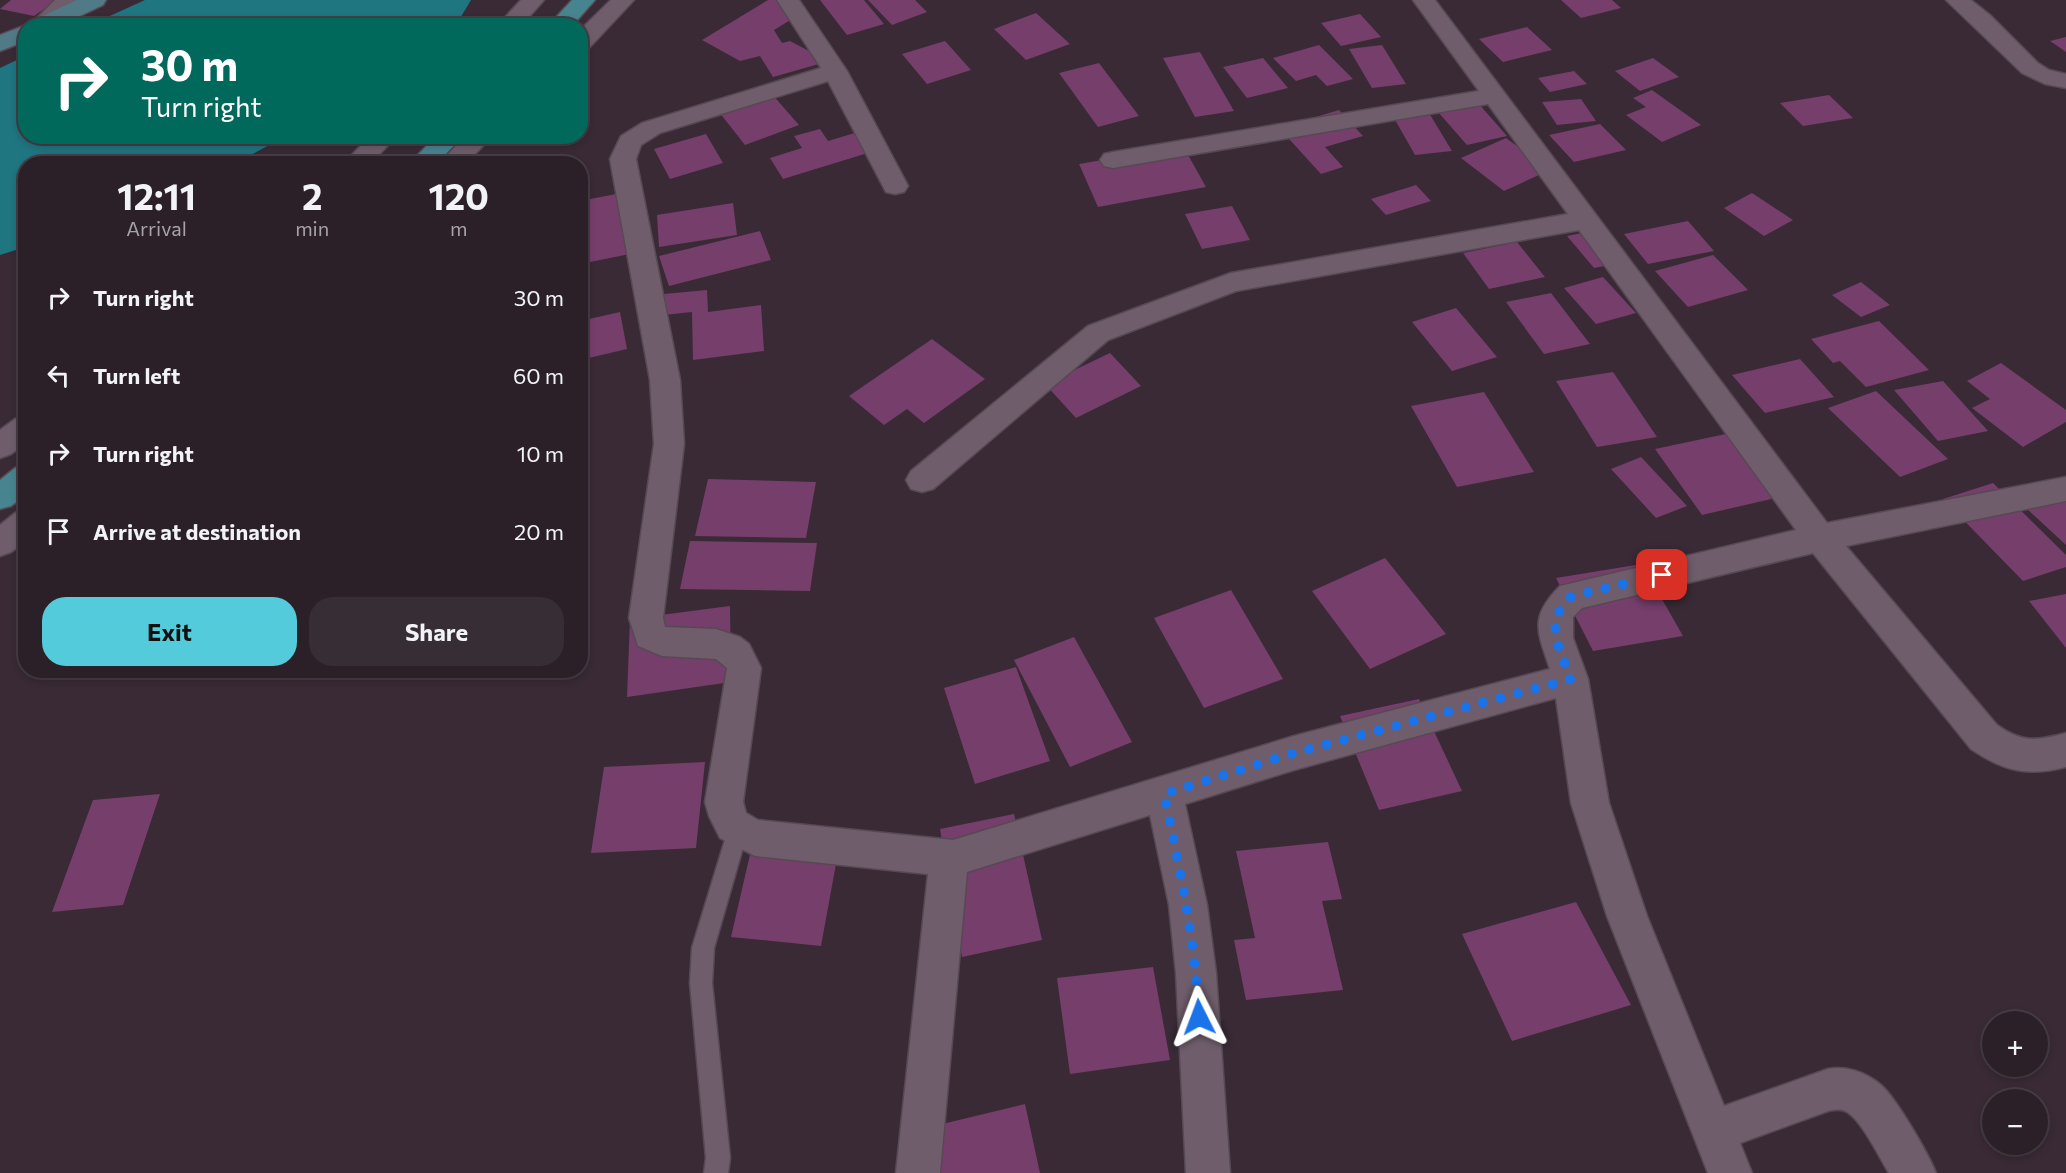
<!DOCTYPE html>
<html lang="en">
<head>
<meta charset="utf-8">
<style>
  body { margin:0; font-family:Commissioner,sans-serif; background:#372d34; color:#f1f3f6; height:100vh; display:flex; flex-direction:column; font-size:22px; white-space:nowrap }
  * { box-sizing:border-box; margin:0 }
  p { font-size:20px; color:#a6a3a8 }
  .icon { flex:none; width:33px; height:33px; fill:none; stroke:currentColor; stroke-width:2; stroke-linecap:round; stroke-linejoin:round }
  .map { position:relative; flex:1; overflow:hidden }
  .sheet { position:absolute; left:18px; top:156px; width:570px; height:522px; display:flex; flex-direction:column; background:#2b2028; border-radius:24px; box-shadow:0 3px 9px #0003,0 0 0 2px #473e45 }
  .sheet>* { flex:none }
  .top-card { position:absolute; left:18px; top:18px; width:570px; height:126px; border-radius:24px; box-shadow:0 3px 9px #0003,0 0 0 2px #473e45; background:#00695c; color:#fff; overflow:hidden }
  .fabs { position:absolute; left:1982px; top:1011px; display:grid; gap:12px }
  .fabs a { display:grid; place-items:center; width:66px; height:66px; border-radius:50%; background:#2b2028; box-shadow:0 3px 9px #0003,0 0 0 2px #473e45; font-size:30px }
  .pin { position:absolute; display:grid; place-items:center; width:51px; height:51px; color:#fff; margin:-26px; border-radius:12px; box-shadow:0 3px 9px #0006 }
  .me { position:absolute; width:66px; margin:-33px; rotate:357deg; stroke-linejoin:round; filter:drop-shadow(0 0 4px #0008) }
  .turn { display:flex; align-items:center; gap:21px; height:126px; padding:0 24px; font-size:27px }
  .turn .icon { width:78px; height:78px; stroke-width:2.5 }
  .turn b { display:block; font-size:42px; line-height:51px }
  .eta { display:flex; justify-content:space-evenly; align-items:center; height:102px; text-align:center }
  .eta b { font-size:36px; font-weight:700; line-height:42px }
  .primary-button { display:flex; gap:12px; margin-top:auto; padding:12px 24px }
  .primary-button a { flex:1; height:69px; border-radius:24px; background:#53cbdb; color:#111; font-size:24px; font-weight:700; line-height:69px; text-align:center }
  .primary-button a+a { background:#372d34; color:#f1f3f6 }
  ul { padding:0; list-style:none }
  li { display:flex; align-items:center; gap:18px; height:78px; padding:0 24px }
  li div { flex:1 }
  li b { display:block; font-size:22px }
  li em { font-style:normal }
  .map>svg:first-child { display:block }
  .water { fill:#1f7580 }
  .building { fill:#763e6b }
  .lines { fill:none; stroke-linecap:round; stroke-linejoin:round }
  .service-casing { stroke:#574954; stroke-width:3 }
  .minor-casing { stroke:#574954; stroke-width:3 }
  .tertiary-casing { stroke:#574954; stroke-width:3 }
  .primary-casing { stroke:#574954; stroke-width:3 }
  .trunk-casing { stroke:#574954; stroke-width:3 }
  .service { fill:#6f5d6b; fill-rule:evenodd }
  .minor { fill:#6f5d6b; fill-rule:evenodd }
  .tertiary { fill:#6f5d6b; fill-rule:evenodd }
  .primary { fill:#517a87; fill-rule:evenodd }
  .trunk { fill:#478490; fill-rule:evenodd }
  .route { stroke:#1a73e8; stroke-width:10; stroke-dasharray:0 18 }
</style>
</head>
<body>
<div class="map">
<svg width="2066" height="1173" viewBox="0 0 2066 1173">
  <rect width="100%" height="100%" fill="#392a36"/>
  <path class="water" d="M 145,0 L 471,0 L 456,25 L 90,25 Z
    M 25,56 L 26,136 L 284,137 L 236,163 L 26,164 L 25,247 L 0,255 L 0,68 Z"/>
  <path class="building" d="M 11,0 L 53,0 L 56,1 L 34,16 L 0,9 Z
    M 768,0 L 777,0 L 802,13 L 774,30 L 782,43 L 790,41 L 811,52 L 819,64 L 773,77 L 760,56 L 740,61 L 702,40 Z
    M 820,0 L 864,0 L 884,24 L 847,35 Z
    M 868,0 L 915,0 L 927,12 L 892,25 Z
    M 1561,0 L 1612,0 L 1621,8 L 1581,18 Z
    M 1036,13 L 1070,44 L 1026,60 L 994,29 Z
    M 1360,14 L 1381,37 L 1341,46 L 1321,23 Z
    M 1527,27 L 1552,50 L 1503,62 L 1479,39 Z
    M 2066,37 L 2066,52 L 2050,41 Z
    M 945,41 L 971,70 L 927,84 L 902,54 Z
    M 1319,45 L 1353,79 L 1327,86 L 1316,75 L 1296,81 L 1273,58 Z
    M 1382,45 L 1406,84 L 1372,88 L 1349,49 Z
    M 1200,52 L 1234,111 L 1195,117 L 1163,58 Z
    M 1263,58 L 1288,88 L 1247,98 L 1223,67 Z
    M 1653,58 L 1679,77 L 1640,91 L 1615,71 Z
    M 1099,63 L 1139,116 L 1098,127 L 1059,73 Z
    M 1574,71 L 1587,84 L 1550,92 L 1538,78 Z
    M 1652,90 L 1701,125 L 1662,142 L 1626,115 L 1646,107 L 1633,98 Z
    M 771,93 L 799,125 L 745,145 L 719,112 Z
    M 1471,95 L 1507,136 L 1467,145 L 1431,104 Z
    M 1829,95 L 1853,118 L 1803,126 L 1780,103 Z
    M 1581,99 L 1596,121 L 1557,125 L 1542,102 Z
    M 1426,108 L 1452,151 L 1415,155 L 1390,111 Z
    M 1339,110 L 1363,136 L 1325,147 L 1343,167 L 1321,174 L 1279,128 Z
    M 1600,124 L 1626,150 L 1574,162 L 1549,135 Z
    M 820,129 L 828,141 L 858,132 L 871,152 L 783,179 L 770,158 L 802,148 L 794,136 Z
    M 706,134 L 723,163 L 670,179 L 654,149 Z
    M 1506,138 L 1550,170 L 1504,191 L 1461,158 Z
    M 1183,146 L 1206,187 L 1098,207 L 1079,164 Z
    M 1416,185 L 1431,201 L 1386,215 L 1371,199 Z
    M 1752,193 L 1793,220 L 1764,236 L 1724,208 Z
    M 616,194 L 630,254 L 580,264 L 580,201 Z
    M 733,203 L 737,235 L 659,247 L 657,215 Z
    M 1232,206 L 1250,240 L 1202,249 L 1185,214 Z
    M 1688,221 L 1714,251 L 1648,264 L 1624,234 Z
    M 760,231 L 771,260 L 669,286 L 659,256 Z
    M 1587,232 L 1615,264 L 1594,268 L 1567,236 Z
    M 1517,242 L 1545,277 L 1489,289 L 1463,253 Z
    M 1713,255 L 1748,290 L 1688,307 L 1655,271 Z
    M 1603,277 L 1636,313 L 1596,324 L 1564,288 Z
    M 1861,282 L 1890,305 L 1861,317 L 1832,295 Z
    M 707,290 L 708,312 L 761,305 L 764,351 L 693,360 L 692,312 L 664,315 L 664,294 Z
    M 1551,293 L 1590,344 L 1544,354 L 1506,302 Z
    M 1456,308 L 1497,357 L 1452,371 L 1412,322 Z
    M 620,312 L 627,349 L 580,360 L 580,321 Z
    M 1879,321 L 1929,370 L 1866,387 L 1840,361 L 1833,363 L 1811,339 Z
    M 932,339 L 985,379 L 924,423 L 907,409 L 884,425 L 849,396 Z
    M 1110,353 L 1141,386 L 1076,418 L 1045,384 Z
    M 1800,359 L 1834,397 L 1765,413 L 1732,375 Z
    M 2001,363 L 2066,410 L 2066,422 L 2023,447 L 1972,408 L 1990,399 L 1967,381 Z
    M 1613,372 L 1657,437 L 1597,447 L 1556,381 Z
    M 1943,381 L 1988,431 L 1938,441 L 1894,390 Z
    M 1876,391 L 1948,459 L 1900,477 L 1828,408 Z
    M 1484,392 L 1534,472 L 1457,487 L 1411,406 Z
    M 1735,432 L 1784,496 L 1702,515 L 1655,449 Z
    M 1641,457 L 1687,506 L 1656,518 L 1611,469 Z
    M 2066,477 L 2066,545 L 2014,497 Z
    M 708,479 L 816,482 L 806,538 L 695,536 Z
    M 1993,483 L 2066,555 L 2066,567 L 2023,581 L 1943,499 Z
    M 690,541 L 817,543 L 810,591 L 680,589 Z
    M 1385,558 L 1446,634 L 1370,669 L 1312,591 Z
    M 1642,564 L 1683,636 L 1593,651 L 1556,578 Z
    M 1231,590 L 1283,679 L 1204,708 L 1154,618 Z
    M 2066,594 L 2066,648 L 2029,601 Z
    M 730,606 L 731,682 L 627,697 L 630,619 Z
    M 1074,637 L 1132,742 L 1070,767 L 1014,660 Z
    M 1016,667 L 1050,761 L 975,784 L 944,688 Z
    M 1419,699 L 1462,791 L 1379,810 L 1340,716 Z
    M 705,762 L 696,848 L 591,853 L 604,767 Z
    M 160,794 L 123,905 L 52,912 L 93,800 Z
    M 1014,814 L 1042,940 L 962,957 L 940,829 Z
    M 757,824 L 842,831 L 821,946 L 731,937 Z
    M 1328,842 L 1342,899 L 1322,901 L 1343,990 L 1246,1000 L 1234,940 L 1255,938 L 1236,851 Z
    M 1576,902 L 1631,1005 L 1512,1041 L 1462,934 Z
    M 1153,967 L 1170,1060 L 1070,1074 L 1057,978 Z
    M 1025,1104 L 1040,1173 L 937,1173 L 930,1127 Z"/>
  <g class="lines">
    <defs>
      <path id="service" d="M 738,820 L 745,823 L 748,830 L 714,948 L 712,983 L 730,1158 L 728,1173 L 704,1173 L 706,1158 L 690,983 L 692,948 L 728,830 L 731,823 Z"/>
      <path id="minor" d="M 55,0 L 79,0 L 54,26 L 29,26 Z
        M 777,0 L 799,0 L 847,71 L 908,186 L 904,192 L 895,194 L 886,192 L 828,81 L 660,133 L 641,145 L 636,159 L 680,380 L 684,444 L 663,618 L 665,627 L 716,629 L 740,637 L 749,644 L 761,668 L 743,802 L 746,813 L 758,820 L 953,840 L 1294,736 L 1550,669 C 1537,631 1529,617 1560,586 L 1796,530 L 1579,230 L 1236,291 L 1108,340 L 933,489 L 922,492 L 911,489 L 906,480 L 911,471 L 1088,326 L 1231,273 L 1568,214 L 1488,104 L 1113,168 L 1104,166 L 1100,160 L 1104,154 L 1113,152 L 1479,91 L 1413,0 L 1435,0 L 1827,523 L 2066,477 L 2066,501 L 1846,546 L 1997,725 C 2022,743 2037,741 2066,733 L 2066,767 C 2028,777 2003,771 1971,749 L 1813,553 L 1582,608 L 1573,617 L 1573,638 L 1588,679 L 1609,803 L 1647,916 L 1724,1106 L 1828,1069 C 1846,1065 1867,1073 1881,1085 C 1896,1098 1928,1153 1936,1173 L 1889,1173 C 1879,1157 1862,1121 1847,1112 C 1841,1108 1834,1110 1828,1111 L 1740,1143 L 1752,1173 L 1708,1173 L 1607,916 L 1571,803 L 1556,698 L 1294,770 L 1185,804 L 1207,905 L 1216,973 L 1230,1173 L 1186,1173 L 1176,973 L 1169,905 L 1150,815 L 967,872 L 940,1173 L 896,1173 L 928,874 L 755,856 L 720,838 L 709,816 L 705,802 L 727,668 L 716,659 L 662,656 L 638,646 L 629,618 L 654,444 L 650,380 L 610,159 L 621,136 L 642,123 L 821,68 Z
        M 1946,0 L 1971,0 L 1991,16 L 2038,63 L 2049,70 L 2066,74 L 2066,88 L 2045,84 L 2022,73 Z"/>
      <path id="tertiary" d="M 521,0 L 544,0 L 521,26 L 497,26 Z
        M 611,0 L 634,0 L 588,49 L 580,51 L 580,30 Z
        M 370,136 L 397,136 L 370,164 L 343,164 Z
        M 465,136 L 492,136 L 466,164 L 439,164 Z
        M 26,416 L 26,443 L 11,454 L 0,458 L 0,430 L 15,419 Z
        M 26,509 L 26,541 L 11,552 L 0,556 L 0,525 L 15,513 Z"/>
      <path id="primary" d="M 77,0 L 106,0 L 103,5 L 59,26 L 29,26 L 32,21 Z
        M 26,25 L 26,41 L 0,51 L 0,35 Z"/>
      <path id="trunk" d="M 572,0 L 595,0 L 572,26 L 548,26 Z
        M 436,136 L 463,136 L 436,164 L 409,164 Z
        M 26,465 L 26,495 L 11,506 L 0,509 L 0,480 L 15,468 Z"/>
    </defs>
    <use href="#service" class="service-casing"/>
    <use href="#minor" class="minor-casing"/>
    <use href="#tertiary" class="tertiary-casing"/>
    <use href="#primary" class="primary-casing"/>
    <use href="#trunk" class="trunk-casing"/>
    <use href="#service" class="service"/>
    <use href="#minor" class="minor"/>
    <use href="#tertiary" class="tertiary"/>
    <use href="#primary" class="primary"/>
    <use href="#trunk" class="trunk"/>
  </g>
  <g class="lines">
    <path class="route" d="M 1199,1017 C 1195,941 1180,868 1164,794 L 1294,753 L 1571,679 C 1560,649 1542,621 1572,596 L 1662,575"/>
  </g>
</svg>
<div class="fabs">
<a>+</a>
<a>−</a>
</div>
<div class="pin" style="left:1662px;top:575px;background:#d93025"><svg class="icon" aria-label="arrive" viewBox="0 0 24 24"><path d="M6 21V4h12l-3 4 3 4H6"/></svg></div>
<svg class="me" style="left:1199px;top:1017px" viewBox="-20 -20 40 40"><path d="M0-17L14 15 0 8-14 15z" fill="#1a73e8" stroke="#fff" stroke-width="4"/></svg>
<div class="top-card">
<div class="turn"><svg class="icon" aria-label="right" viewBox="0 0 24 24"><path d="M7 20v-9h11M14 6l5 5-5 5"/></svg><div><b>30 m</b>Turn right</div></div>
</div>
<section class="sheet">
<div class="eta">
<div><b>12:11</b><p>Arrival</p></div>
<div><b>2</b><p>min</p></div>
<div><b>120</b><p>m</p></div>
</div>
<ul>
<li><svg class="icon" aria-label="right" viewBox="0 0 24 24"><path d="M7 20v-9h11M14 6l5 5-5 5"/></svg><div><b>Turn right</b></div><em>30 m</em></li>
<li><svg class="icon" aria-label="left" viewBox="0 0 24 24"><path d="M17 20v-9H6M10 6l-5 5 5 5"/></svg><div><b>Turn left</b></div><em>60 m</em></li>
<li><svg class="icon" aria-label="right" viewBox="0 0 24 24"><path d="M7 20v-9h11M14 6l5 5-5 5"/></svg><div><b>Turn right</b></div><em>10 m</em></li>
<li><svg class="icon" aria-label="arrive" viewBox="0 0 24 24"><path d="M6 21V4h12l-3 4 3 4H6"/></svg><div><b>Arrive at destination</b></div><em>20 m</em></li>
</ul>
<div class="primary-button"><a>Exit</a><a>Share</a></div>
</section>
</div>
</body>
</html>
